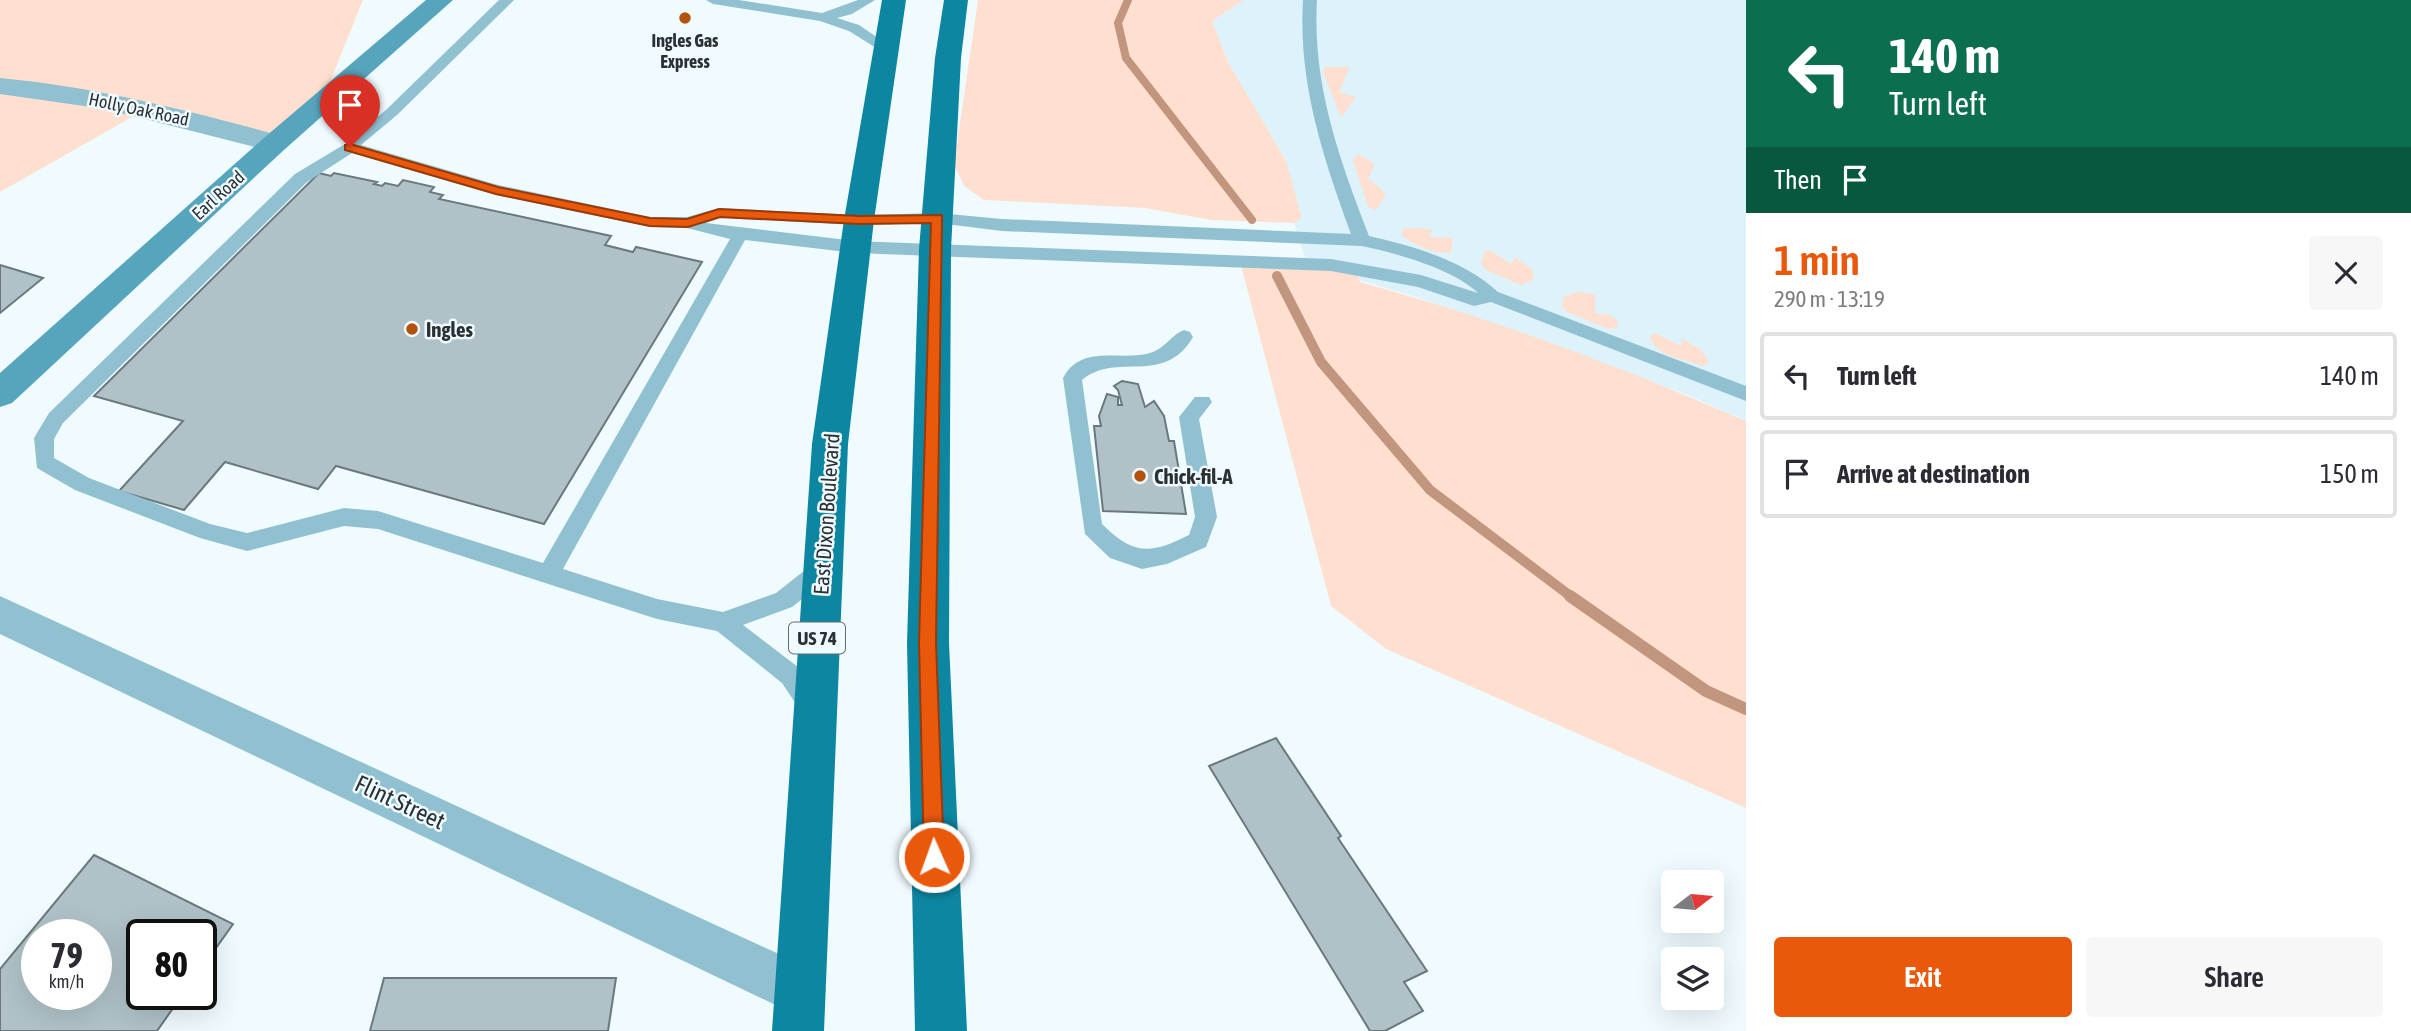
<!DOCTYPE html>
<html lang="en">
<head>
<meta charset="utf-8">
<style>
  body { margin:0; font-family:"Asap Condensed",sans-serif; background:#f7f7f7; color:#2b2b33; height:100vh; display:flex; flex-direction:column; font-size:26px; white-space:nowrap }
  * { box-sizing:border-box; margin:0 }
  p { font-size:23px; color:#7c7c81 }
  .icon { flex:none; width:38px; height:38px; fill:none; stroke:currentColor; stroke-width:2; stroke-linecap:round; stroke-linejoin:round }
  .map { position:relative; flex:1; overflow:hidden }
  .drawer { display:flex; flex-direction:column; background:#fff; width:665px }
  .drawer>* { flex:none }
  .hud { background:#0b6e4f; color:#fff; overflow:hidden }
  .needle { width:46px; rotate:74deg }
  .buttons { position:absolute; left:1661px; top:870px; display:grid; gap:14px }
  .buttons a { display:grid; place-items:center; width:63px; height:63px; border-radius:7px; background:#fff; box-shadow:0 7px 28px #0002; font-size:35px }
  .speed { position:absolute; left:21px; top:919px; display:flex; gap:14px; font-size:35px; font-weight:700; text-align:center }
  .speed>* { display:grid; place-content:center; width:91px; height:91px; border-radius:50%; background:#fff; box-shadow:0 7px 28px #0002; line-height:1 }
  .speed small { font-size:18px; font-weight:400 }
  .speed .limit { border:4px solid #111; border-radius:10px; background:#fff; color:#111 }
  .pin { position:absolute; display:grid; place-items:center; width:60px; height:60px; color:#fff; margin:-72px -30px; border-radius:50% 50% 50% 0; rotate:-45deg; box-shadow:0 0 7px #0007 }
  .pin .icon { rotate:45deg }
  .me { position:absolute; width:77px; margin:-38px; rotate:358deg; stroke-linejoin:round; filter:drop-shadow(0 0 5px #0008) }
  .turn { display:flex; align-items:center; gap:24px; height:147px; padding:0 28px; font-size:32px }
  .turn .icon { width:91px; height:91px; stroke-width:2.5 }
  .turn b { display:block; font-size:49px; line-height:60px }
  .then { display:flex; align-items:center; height:66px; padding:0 28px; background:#0003; gap:14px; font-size:26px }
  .round { display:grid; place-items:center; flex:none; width:74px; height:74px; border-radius:7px; background:#f7f7f7 }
  .headline { display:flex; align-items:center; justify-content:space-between; height:119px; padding:0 28px }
  h1 { font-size:42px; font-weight:600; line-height:52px; color:#ea580c }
  .cta { display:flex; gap:14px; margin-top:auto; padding:14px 28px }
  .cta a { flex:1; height:80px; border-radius:7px; background:#ea580c; color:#fff; font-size:28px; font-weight:600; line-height:80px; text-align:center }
  .cta a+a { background:#f7f7f7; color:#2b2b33 }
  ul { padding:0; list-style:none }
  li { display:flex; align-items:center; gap:21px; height:88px; margin:0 14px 10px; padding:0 14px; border:4px solid #e1e1e2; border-radius:7px }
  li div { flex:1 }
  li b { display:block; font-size:26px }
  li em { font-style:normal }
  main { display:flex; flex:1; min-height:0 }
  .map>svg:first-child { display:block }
  .built { fill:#ddf2fa }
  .green { fill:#ffe0d0 }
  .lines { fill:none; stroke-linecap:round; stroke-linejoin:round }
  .stream-far2 { stroke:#c2957e; stroke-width:8 }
  .stream-far1 { stroke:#c2957e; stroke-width:10 }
  .stream { stroke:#c2957e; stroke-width:12 }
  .building { fill:#b0c2c8; stroke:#69797e; stroke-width:2; fill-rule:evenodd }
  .service { fill:#91c1d1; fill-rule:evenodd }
  .minor { fill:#91c1d1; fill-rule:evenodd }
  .secondary { fill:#57a5bd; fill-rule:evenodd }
  .trunk { fill:#0d86a2; fill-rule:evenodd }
  .route { fill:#ea580c; stroke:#983908; stroke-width:2 }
  .poi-dot { fill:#b2520d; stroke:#f0fbff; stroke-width:2.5 }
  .labels { text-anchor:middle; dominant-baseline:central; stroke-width:5; stroke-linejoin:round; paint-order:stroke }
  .far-poi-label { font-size:18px; font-weight:bold; fill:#2a3033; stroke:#f0fbff }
  .far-street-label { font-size:18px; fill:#2a3033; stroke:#f0fbff }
  .shield { fill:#f0fbff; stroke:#656d70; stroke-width:2 }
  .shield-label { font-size:19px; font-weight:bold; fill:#2a3033 }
  .poi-label { font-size:21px; font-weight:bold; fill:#2a3033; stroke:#f0fbff; text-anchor:start }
  .street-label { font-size:21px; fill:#2a3033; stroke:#f0fbff }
  .near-street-label { font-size:24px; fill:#2a3033; stroke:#f0fbff }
</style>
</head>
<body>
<main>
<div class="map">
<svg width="1746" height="1031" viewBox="0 0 1746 1031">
  <rect width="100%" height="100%" fill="#f0fbff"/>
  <path class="built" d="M 1244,0 L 1746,0 L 1746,421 L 1688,395 L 1419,298 L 1307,264 L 1294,223 L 1296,222 L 1286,161 L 1228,62 L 1212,21 Z"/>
  <path class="green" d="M 0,0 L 363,0 L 322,102 L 275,144 L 148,108 L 0,192 Z
    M 978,0 L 1244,0 L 1212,21 L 1228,62 L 1286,161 L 1302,218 L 1294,223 L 1211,220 L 1145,208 L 984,200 L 964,186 L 954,164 Z
    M 1324,67 L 1350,67 L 1339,92 L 1356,97 L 1341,117 L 1324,75 Z
    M 1358,154 L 1375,164 L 1368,178 L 1386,194 L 1376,210 L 1368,207 L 1353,160 Z
    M 1404,228 L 1432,229 L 1429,237 L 1453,238 L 1451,252 C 1437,256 1412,244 1401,235 Z
    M 1489,250 L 1512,264 L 1515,257 L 1533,270 L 1533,280 L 1521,285 L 1486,270 L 1481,263 L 1485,251 Z
    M 1240,262 L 1354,267 L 1360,282 C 1490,317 1622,367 1746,421 L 1746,808 L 1386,649 L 1331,606 Z
    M 1577,292 L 1595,294 L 1595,313 L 1610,315 L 1618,321 L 1617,327 L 1609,329 L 1567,312 L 1562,307 L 1563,297 Z
    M 1655,333 L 1681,346 L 1682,338 L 1702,351 L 1709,362 L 1703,366 C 1687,360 1653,356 1650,336 Z"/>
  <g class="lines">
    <path class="stream-far2" d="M 1128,0 L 1118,23 L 1126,58 L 1252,220"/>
    <path class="stream-far1" d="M 1277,276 L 1321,362 L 1430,490 L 1573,598"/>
    <path class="stream" d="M 1570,596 L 1706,691 L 1746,709"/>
  </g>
  <path class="building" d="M 319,173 L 331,176 L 334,173 L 377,182 L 374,184 L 382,186 L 385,183 L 398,186 L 403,180 L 434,187 L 430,192 L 443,195 L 439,199 L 611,236 L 605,245 L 633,252 L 636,247 L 702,262 L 544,524 L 336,466 L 318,489 L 225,462 L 184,510 L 119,491 L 183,421 L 94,396 Z
    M 0,265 L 43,278 L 0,313 Z
    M 1122,381 L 1138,384 L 1145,407 L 1154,401 L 1164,416 L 1169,441 L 1174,441 L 1186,514 L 1103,511 L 1094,426 L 1101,426 L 1099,416 L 1107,394 L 1118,397 L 1118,405 L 1122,405 L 1118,390 L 1114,386 Z
    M 1276,738 L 1341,836 L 1338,838 L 1427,971 L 1404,982 L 1423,1011 L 1385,1031 L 1370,1031 L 1209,766 Z
    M 94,855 L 233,924 L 201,969 L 201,934 L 142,934 L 142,994 L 183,994 L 157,1031 L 0,1031 L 0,969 ZM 37,934 L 96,934 L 96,994 L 37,994 Z
    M 384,978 L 616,978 L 608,1031 L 370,1031 Z"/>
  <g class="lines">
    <path class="service" d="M 499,0 L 514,0 L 397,115 L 361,145 L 498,185 L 650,217 L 687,217 L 719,208 L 859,215 L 938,213 L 1002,219 L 1351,234 C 1323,157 1298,83 1303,0 L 1317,0 C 1312,84 1339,158 1369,236 C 1413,246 1465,261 1498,292 L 1746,386 L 1746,401 L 1491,302 L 1474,306 L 1418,287 L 1331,271 L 855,253 L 745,240 L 563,569 L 657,599 L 723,612 L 776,593 L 814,563 L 822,561 L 830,563 L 833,570 L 830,577 L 792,607 L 743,625 L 798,667 L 822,705 L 818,713 L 810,716 L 802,713 L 782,683 L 717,631 L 657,619 L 378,529 L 344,526 L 247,551 L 200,538 L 75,490 L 37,468 L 34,438 L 49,413 L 295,174 L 345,144 L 387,109 ZM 352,153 L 496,195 L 650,227 L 687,228 L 730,239 L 543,563 L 378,511 L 344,508 L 247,533 L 210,524 L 89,478 L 54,458 L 54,439 L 63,423 L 307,182 ZM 720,218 L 859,225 L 938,223 L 1002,231 L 1362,246 C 1396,253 1453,269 1478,293 L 1421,275 L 1331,259 L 855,241 L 706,223 Z
      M 706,0 L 739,0 L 822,13 L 858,0 L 875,0 L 852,14 L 837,18 L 859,25 L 893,48 L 881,51 L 849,31 L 820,21 L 713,4 Z
      M 1184,330 L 1190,332 L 1193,337 C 1164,387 1116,351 1082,380 L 1102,524 C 1134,556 1151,554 1189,535 L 1195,517 L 1179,417 L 1195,397 L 1209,397 L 1212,402 L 1199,419 L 1217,517 L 1206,547 L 1167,564 L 1142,569 L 1110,558 L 1085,534 L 1063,378 C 1082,342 1123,363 1153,352 C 1166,347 1172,334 1184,330 Z"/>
    <path class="minor" d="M 0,78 C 97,87 191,111 285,137 L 289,143 L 285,149 L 275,152 L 105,109 L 0,94 Z
      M 0,596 L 818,972 L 826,990 L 818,1008 L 800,1016 L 782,1008 L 0,634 Z"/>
    <path class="secondary" d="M 426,0 L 453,0 L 285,149 L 12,403 L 0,407 L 0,373 L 265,137 Z"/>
    <path class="trunk" d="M 882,0 L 906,0 L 874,220 L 848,444 L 824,1031 L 772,1031 L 812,444 L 844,220 Z
      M 944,0 L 968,0 L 961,58 L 951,249 L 949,643 L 967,1031 L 915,1031 L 907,643 L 919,249 L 935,58 Z"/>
  </g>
  <path class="route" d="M 350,144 L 498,187 L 650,218 L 687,219 L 719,209 L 859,216 L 942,215 L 936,643 L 944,857 L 941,864 L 934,867 L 927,864 L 924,857 L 919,643 L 931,223 L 859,224 L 720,217 L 688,227 L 650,226 L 496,194 L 345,150 L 345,145 Z"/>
  <g class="poi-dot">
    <circle cx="685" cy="18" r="7"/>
    <circle cx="412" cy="329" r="7"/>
    <circle cx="1140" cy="476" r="7"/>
  </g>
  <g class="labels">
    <g class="far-poi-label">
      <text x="685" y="40">Ingles Gas<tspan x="685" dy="21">Express</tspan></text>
    </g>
    <g class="far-street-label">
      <text transform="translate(139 109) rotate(12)">Holly Oak Road</text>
      <text transform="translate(218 195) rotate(-42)">Earl Road</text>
    </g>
    <rect class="shield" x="789" y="622.5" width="56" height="31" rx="5"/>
    <g class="shield-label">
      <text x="817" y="638">US 74</text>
    </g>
    <g class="poi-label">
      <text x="426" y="329">Ingles</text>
      <text x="1154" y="476">Chick-fil-A</text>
    </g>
    <g class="street-label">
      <text transform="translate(826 514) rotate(-86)">East Dixon Boulevard</text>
    </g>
    <g class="near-street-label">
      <text transform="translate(400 802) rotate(25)">Flint Street</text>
    </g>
  </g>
</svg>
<div class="buttons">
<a><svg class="needle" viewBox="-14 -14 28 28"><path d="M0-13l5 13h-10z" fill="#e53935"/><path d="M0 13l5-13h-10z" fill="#7c7c81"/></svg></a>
<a><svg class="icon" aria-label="layers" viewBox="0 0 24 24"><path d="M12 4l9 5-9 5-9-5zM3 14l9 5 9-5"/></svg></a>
</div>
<div class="speed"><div>79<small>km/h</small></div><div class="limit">80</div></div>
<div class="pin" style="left:350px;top:147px;background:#d93025"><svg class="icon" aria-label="arrive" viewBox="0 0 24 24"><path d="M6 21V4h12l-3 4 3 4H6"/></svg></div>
<svg class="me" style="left:934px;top:857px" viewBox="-20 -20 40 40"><circle r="17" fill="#ea580c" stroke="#fff" stroke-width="3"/><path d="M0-11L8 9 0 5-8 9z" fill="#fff"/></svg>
</div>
<section class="drawer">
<div class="hud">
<div class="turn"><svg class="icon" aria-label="left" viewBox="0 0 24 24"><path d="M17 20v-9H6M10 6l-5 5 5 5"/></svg><div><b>140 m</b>Turn left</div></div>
<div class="then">Then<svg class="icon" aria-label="arrive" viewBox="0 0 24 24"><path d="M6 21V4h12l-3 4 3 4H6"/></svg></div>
</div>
<div class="headline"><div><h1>1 min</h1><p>290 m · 13:19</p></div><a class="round"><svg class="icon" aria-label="close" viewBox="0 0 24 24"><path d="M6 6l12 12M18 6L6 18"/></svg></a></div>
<ul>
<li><svg class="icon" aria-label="left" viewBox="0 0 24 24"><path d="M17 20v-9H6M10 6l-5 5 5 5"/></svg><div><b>Turn left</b></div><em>140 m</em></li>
<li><svg class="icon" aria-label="arrive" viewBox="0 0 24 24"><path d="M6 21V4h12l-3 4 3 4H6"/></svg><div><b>Arrive at destination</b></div><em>150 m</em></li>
</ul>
<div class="cta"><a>Exit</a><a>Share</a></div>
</section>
</main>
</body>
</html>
